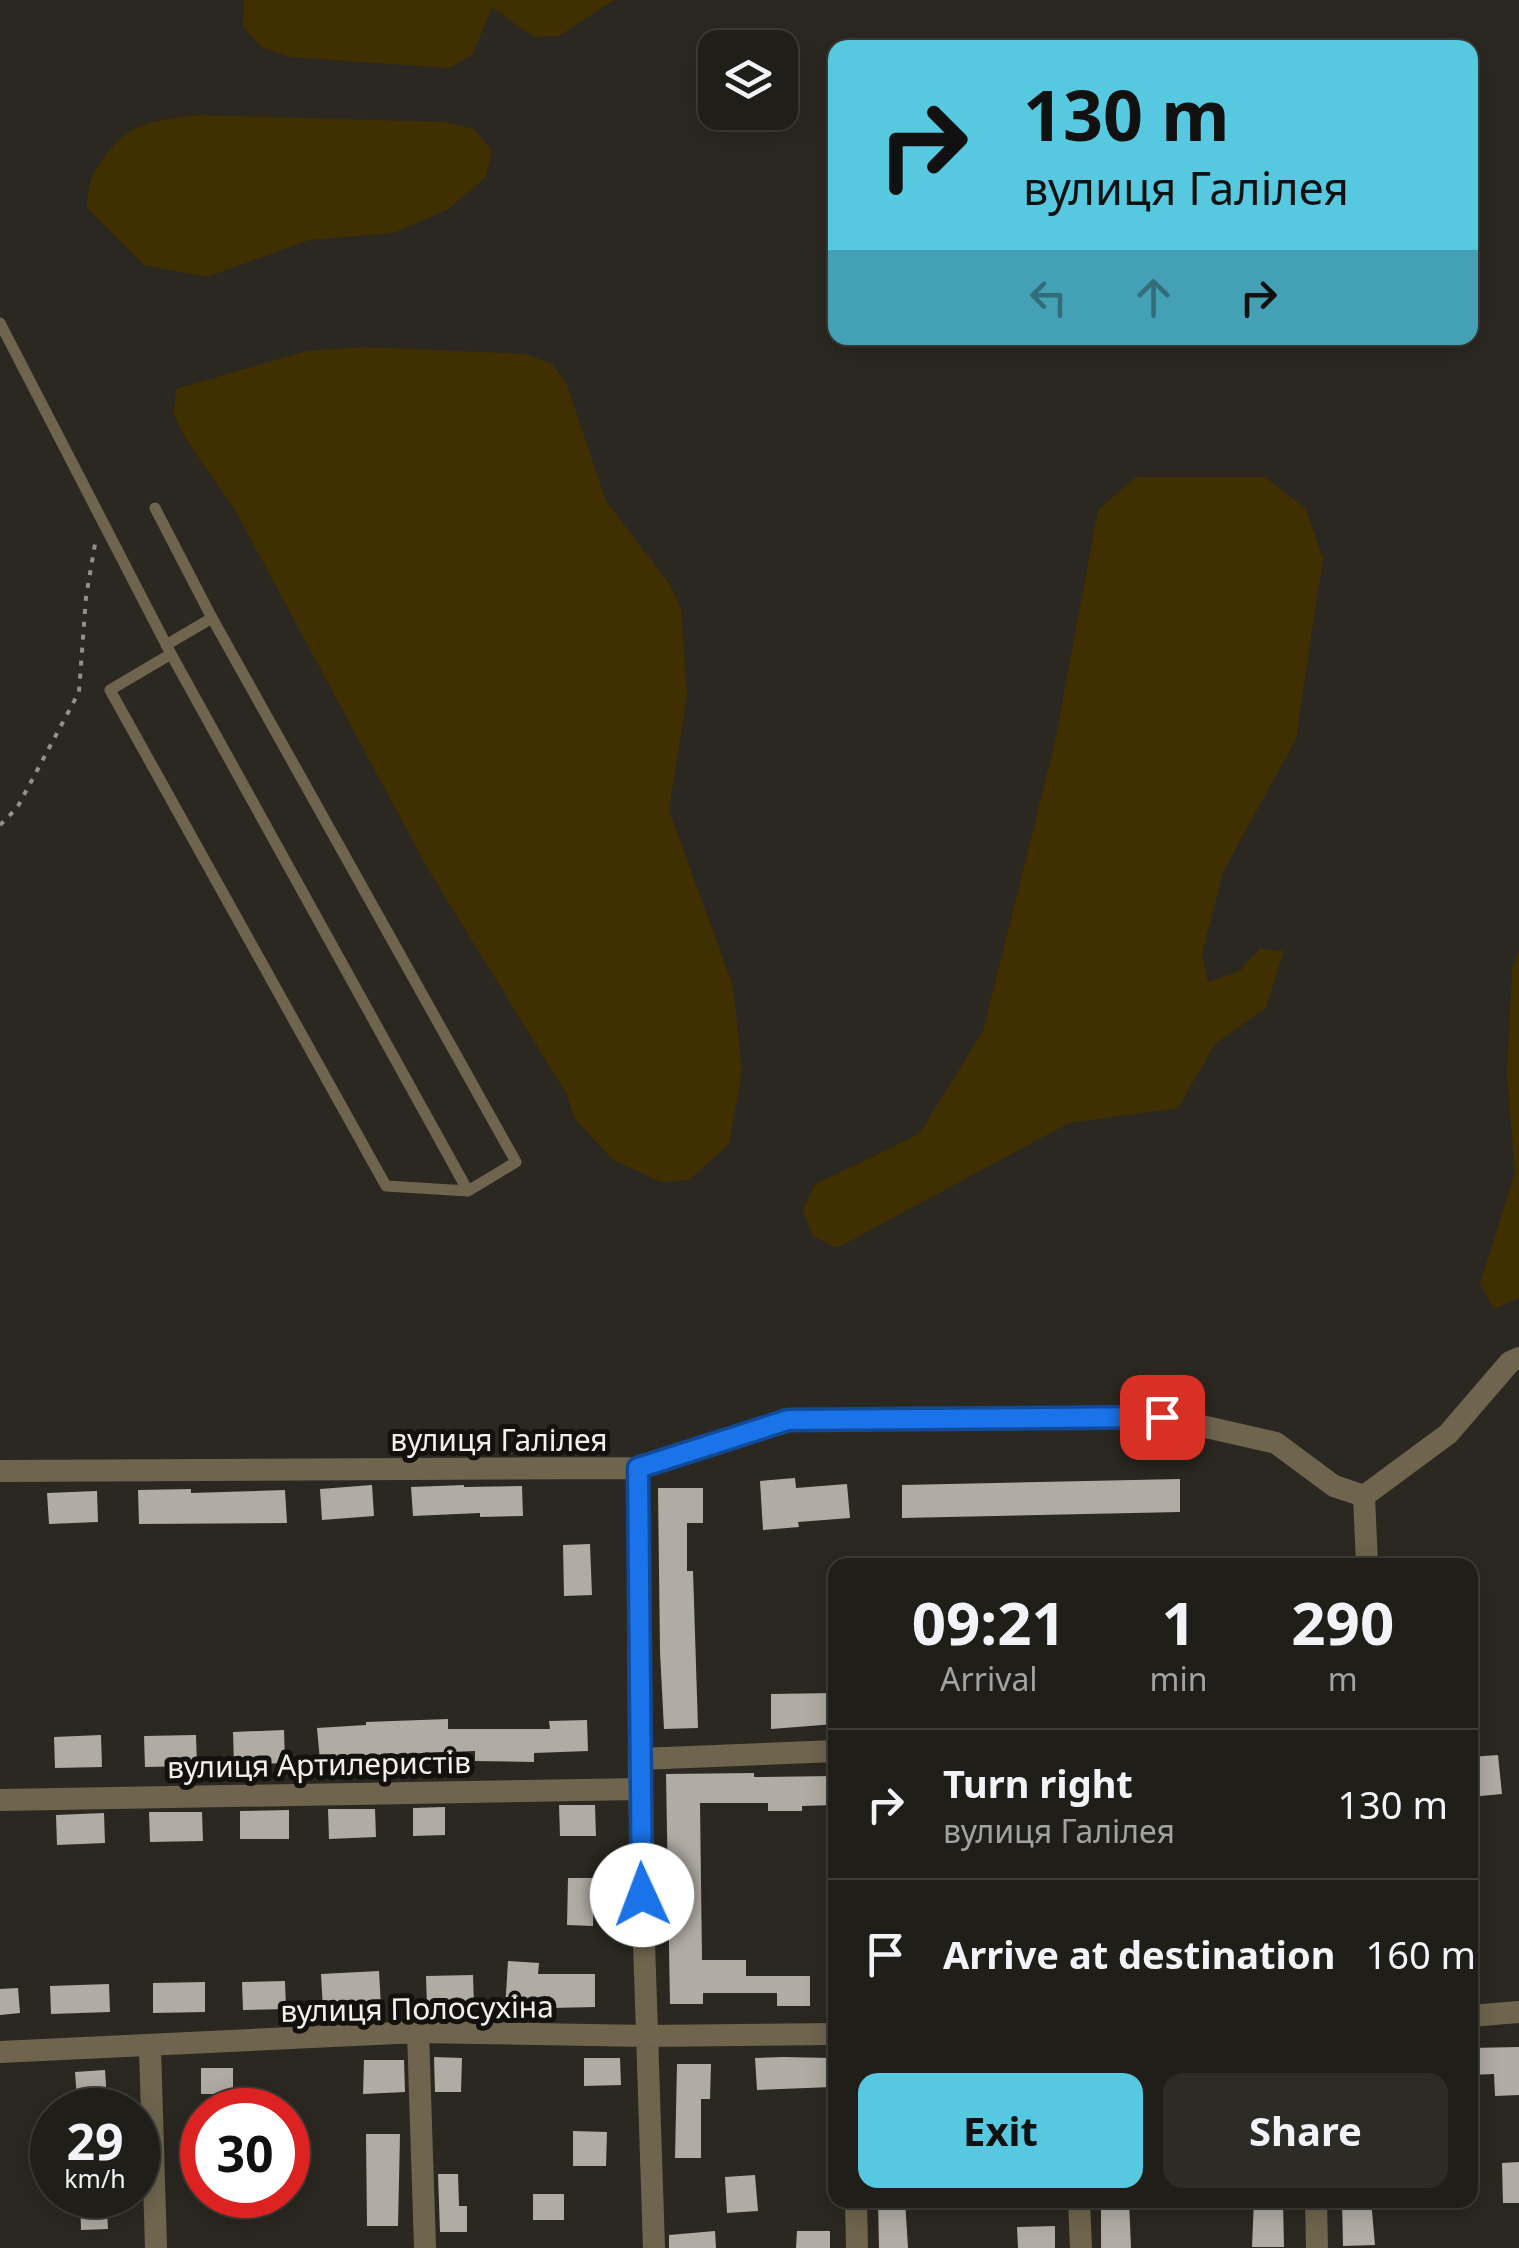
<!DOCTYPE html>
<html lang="en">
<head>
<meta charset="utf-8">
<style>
  body { margin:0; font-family:"Noto Sans",sans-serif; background:#2d2b26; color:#f1f3f6; height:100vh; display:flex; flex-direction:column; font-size:38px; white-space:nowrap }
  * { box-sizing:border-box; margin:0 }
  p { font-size:32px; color:#a2a2a2 }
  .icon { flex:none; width:55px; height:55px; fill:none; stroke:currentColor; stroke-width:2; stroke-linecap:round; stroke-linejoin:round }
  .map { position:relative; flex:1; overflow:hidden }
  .sheet { position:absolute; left:828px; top:1558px; width:650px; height:650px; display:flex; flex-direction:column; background:#201e19; border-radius:20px; box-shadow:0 5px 25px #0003,0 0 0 2px #3d3c38 }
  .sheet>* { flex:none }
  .hud { position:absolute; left:828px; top:40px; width:650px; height:305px; border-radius:20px; box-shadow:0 5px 25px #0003,0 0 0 2px #3d3c38; background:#56c9e1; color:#111; overflow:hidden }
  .tools { position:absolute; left:698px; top:30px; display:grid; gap:20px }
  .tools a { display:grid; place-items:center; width:100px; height:100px; border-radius:20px; background:#201e19; box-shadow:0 5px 25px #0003,0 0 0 2px #3d3c38; font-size:50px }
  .speed { position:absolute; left:30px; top:2088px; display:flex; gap:20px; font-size:50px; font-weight:700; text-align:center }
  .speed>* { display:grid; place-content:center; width:130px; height:130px; border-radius:50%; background:#201e19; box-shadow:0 5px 25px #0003,0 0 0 2px #3d3c38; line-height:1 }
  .speed small { font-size:25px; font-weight:400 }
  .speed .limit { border:15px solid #d22; background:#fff; color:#111 }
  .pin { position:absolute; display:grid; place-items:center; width:85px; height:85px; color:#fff; margin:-42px; border-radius:20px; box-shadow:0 5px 15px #0006 }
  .me { position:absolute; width:110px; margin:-55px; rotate:358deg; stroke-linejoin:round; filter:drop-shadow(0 0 8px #0008) }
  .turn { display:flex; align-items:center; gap:35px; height:210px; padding:0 30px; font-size:45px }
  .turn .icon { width:130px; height:130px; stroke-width:2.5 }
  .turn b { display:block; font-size:70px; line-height:85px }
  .lanes { display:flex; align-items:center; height:95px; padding:0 30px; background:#0003; justify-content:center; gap:50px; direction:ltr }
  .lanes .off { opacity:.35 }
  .eta { display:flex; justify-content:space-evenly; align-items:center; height:170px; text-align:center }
  .eta b { font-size:60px; font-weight:700; line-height:70px }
  .cta { display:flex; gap:20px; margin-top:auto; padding:20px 30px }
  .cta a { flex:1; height:115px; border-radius:20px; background:#56c9e1; color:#111; font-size:40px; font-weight:700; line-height:115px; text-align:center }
  .cta a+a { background:#2d2b26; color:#f1f3f6 }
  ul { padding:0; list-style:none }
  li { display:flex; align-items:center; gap:30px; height:150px; padding:0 30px; border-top:2px solid #3d3c38 }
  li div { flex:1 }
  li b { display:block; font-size:38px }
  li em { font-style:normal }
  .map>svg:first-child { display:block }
  .green { fill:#402f00 }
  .building { fill:#b0aca4 }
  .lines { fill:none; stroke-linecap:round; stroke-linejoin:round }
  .path { stroke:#93918b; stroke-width:4; stroke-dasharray:5 8; stroke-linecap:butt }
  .lane { stroke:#6f654e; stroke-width:11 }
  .street { stroke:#6f654e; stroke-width:22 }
  .route-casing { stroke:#114b97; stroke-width:25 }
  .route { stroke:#1a73e8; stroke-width:18 }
  .labels { text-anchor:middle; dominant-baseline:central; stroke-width:10; stroke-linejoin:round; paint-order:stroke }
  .street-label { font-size:30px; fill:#f2f0eb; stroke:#12110e }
</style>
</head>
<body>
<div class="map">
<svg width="1519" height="2248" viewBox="0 0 1519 2248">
  <rect width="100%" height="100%" fill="#2b2821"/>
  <path class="green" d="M 244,0 L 614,0 L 559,36 L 534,37 L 492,7 L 473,54 L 449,68 L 289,57 L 261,47 L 243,27 Z
    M 198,115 L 445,122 L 474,129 L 492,151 L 486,177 L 447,210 L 393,233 L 309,240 L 207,277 L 144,265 L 87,208 C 88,184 91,175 105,156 C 131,120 157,121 198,115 Z
    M 363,347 L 526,354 L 552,364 L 567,385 L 606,501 L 671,586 L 681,609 L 687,696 L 669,810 L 733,986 L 742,1071 L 729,1144 L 689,1180 L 661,1182 L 613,1160 L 575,1119 L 566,1093 L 429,871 L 234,508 L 185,438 L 174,414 L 176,389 L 307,351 Z
    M 1136,477 L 1265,477 L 1306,509 L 1323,558 L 1296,739 L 1223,872 L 1202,954 L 1208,982 L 1240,971 L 1259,949 L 1284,951 L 1266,1008 L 1215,1044 L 1178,1108 L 1069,1123 L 837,1248 L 813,1236 L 803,1210 L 814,1185 L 919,1134 L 983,1031 L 1055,742 L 1098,510 Z
    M 1519,950 L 1519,1298 L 1494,1309 L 1480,1284 L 1515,1172 L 1507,1074 L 1512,971 Z"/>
  <path class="building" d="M 795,1478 L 796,1488 L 847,1484 L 850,1518 L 798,1522 L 799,1527 L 763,1530 L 760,1481 Z
    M 1180,1479 L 1180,1512 L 902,1518 L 902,1485 Z
    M 372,1485 L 374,1516 L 322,1520 L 320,1489 Z
    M 464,1485 L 464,1487 L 522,1486 L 523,1516 L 480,1517 L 480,1513 L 413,1516 L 411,1487 Z
    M 658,1488 L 703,1488 L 703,1523 L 687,1523 L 687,1571 L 693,1571 L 698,1728 L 664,1729 L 660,1652 Z
    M 191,1489 L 191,1493 L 285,1490 L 287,1523 L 139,1524 L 138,1490 Z
    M 97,1491 L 98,1522 L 49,1524 L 47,1493 Z
    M 590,1544 L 592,1595 L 564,1596 L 563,1545 Z
    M 835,1693 L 835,1724 L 771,1729 L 771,1694 Z
    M 448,1719 L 448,1729 L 550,1729 L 549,1721 L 587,1720 L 588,1751 L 534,1753 L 534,1762 L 475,1761 L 475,1751 L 352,1756 L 352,1758 L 320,1761 L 317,1728 L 366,1725 L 366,1722 Z
    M 284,1730 L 285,1763 L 234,1765 L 233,1732 Z
    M 101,1735 L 102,1767 L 55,1768 L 54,1737 Z
    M 196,1735 L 197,1766 L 145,1767 L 144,1736 Z
    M 1498,1755 L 1502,1794 L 1470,1797 L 1470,1757 Z
    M 754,1773 L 754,1777 L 835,1776 L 835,1805 L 802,1806 L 802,1811 L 768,1811 L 768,1803 L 700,1803 L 702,1960 L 746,1960 L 746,1976 L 810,1976 L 810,2006 L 777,2006 L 777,1993 L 703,1993 L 703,2004 L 670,2004 L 666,1774 Z
    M 559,1805 L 595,1805 L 596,1836 L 560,1836 Z
    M 445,1807 L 445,1835 L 413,1836 L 413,1808 Z
    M 328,1809 L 375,1809 L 376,1837 L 329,1839 Z
    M 289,1810 L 289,1839 L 240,1839 L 240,1811 Z
    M 149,1812 L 202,1812 L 203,1841 L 150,1842 Z
    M 104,1813 L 105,1843 L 57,1845 L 56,1815 Z
    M 568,1878 L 594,1878 L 593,1926 L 567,1925 Z
    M 508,1961 L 539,1963 L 538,1974 L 595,1974 L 595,2007 L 505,2009 Z
    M 379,1971 L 381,2007 L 323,2010 L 321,1974 Z
    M 473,1975 L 474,2005 L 427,2007 L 426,1976 Z
    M 285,1981 L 286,2009 L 243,2010 L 242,1982 Z
    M 205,1982 L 205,2012 L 153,2013 L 153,1983 Z
    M 109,1984 L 110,2012 L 51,2014 L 50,1986 Z
    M 18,1988 L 20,2013 L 0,2015 L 0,1989 Z
    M 1519,2047 L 1519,2095 L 1495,2096 L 1494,2074 L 1470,2075 L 1470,2048 Z
    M 434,2057 L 462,2058 L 461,2092 L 435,2092 Z
    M 783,2057 L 832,2058 L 832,2087 L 757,2090 L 755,2058 Z
    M 584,2058 L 620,2058 L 621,2085 L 584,2086 Z
    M 364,2060 L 404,2060 L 405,2092 L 363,2094 Z
    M 677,2064 L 711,2064 L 710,2099 L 701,2099 L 701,2158 L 675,2158 Z
    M 201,2068 L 233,2068 L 233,2094 L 201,2094 Z
    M 105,2070 L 107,2099 L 77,2100 L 75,2072 Z
    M 573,2131 L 607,2132 L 606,2166 L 573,2166 Z
    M 366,2134 L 400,2134 L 398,2226 L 367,2226 Z
    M 1519,2162 L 1519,2203 L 1503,2203 L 1502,2163 Z
    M 438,2174 L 458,2174 L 459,2206 L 467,2206 L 467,2232 L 440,2232 Z
    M 755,2175 L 758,2211 L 727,2213 L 725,2177 Z
    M 533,2194 L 564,2194 L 564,2220 L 533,2220 Z
    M 80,2195 L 106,2195 L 108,2229 L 81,2230 Z
    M 878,2200 L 905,2200 L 908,2248 L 879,2248 Z
    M 1101,2200 L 1129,2200 L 1131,2248 L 1101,2248 Z
    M 1254,2200 L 1283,2200 L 1284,2247 L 1252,2247 Z
    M 1342,2200 L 1371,2200 L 1375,2245 L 1343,2246 Z
    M 1055,2226 L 1055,2248 L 1018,2248 L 1017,2227 Z
    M 715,2231 L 716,2248 L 669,2248 L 669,2235 Z
    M 797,2231 L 830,2231 L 830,2248 L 796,2248 Z"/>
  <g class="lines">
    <path class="path" d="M 0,825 L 17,808 L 79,692 L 86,597 L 95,544"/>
    <path class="lane" d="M 0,323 L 171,654 L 468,1191
      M 155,508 L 212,618 L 516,1162 L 468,1191 L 386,1186 L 110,690 L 171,654
      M 166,645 L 212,618"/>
    <path class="street" d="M 638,1468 L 639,1789 L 654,2248
      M 0,1471 L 638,1468 L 788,1420 L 1162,1417 L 1276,1443 L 1334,1486 L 1364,1496 L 1448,1434 L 1510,1362 L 1519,1358
      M 1364,1496 L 1367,1565
      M 640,1759 L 835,1751
      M 0,1800 L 639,1789
      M 1470,2016 L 1519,2012
      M 418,2032 L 425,2248
      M 150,2047 L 156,2248
      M 0,2052 L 418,2032 L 646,2036 L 835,2034
      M 856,2200 L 857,2248
      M 1079,2200 L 1081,2248
      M 1316,2200 L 1317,2248"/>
  </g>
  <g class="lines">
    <defs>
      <path id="route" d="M 642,1895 L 638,1468 L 788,1420 L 1162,1417"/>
    </defs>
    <use href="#route" class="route-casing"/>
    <use href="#route" class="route"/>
  </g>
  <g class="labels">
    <g class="street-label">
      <text x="499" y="1439">вулиця Галілея</text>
      <text transform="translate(319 1764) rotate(-1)">вулиця Артилеристів</text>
      <text transform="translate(417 2008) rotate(-1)">вулиця Полосухіна</text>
    </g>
  </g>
</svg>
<div class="tools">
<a><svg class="icon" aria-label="layers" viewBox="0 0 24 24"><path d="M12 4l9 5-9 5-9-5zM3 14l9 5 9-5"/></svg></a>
</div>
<div class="speed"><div>29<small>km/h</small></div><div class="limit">30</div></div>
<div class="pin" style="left:1162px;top:1417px;background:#d93025"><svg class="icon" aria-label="arrive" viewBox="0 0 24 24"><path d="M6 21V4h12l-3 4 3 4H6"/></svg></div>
<svg class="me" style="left:642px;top:1895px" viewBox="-20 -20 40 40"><circle r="19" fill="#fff"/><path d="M0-13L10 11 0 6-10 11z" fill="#1a73e8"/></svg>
<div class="hud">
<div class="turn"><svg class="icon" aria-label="right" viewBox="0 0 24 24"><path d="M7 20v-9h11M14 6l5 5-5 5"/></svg><div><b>130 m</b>вулиця Галілея</div></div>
<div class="lanes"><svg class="icon off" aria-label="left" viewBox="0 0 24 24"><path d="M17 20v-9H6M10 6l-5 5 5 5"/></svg><svg class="icon off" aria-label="ahead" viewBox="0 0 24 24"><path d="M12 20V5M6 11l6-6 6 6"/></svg><svg class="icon" aria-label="right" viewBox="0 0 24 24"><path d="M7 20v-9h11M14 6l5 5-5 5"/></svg></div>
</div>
<section class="sheet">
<div class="eta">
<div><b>09:21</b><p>Arrival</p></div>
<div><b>1</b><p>min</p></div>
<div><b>290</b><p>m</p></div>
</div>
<ul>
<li><svg class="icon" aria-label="right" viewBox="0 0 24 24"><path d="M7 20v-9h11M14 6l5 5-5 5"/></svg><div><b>Turn right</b><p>вулиця Галілея</p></div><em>130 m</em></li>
<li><svg class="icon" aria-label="arrive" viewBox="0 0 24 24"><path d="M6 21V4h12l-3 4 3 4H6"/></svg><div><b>Arrive at destination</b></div><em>160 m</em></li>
</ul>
<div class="cta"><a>Exit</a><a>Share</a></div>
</section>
</div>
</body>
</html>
